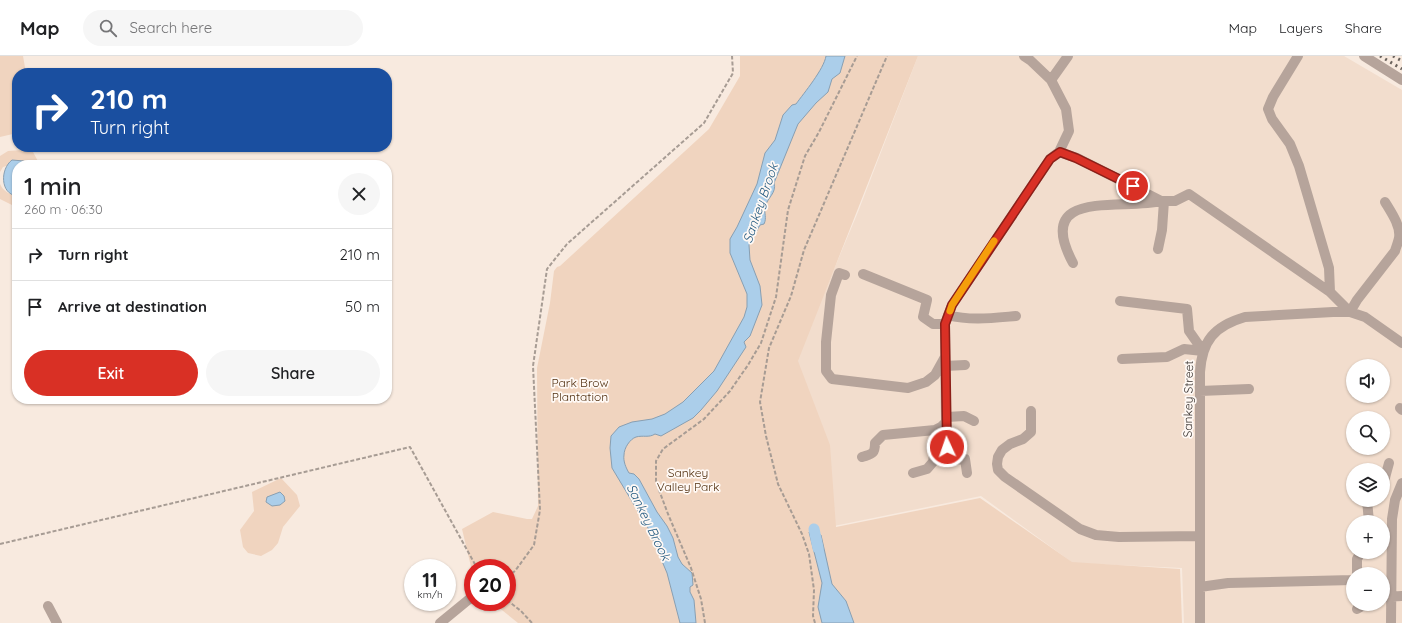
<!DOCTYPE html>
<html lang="en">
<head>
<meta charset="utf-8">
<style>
  body { margin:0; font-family:Quicksand,sans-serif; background:#f6f6f6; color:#202124; height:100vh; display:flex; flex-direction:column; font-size:15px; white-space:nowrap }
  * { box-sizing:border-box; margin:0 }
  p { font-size:13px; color:#757577 }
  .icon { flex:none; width:22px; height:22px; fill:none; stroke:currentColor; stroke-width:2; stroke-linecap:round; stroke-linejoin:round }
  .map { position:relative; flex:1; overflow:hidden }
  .sheet { position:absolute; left:12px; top:104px; width:380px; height:244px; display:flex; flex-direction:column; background:#fff; border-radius:16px; box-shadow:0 1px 3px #0004 }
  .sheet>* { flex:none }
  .hud { position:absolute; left:12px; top:12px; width:380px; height:84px; border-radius:16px; box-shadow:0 1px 3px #0004; background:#1a4fa0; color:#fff; overflow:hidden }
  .buttons { position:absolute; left:1346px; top:303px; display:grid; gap:8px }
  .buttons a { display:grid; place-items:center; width:44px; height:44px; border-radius:50%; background:#fff; box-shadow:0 1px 3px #0004; font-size:20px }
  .speed { position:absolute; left:404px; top:503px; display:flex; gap:8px; font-size:20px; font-weight:700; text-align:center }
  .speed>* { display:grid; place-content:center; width:52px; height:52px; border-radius:50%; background:#fff; box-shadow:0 1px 3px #0004; line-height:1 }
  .speed small { font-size:10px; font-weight:400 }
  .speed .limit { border:6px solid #d22; background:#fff; color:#111 }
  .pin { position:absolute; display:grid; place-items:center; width:34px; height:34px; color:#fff; margin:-17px; border:2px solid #fff; border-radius:50%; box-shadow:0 1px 4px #0007 }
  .me { position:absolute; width:44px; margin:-22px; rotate:357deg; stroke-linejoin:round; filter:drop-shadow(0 0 3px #0008) }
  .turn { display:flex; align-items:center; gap:14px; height:84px; padding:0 12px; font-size:18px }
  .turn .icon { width:52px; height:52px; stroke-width:2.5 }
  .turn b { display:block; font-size:28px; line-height:34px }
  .round { display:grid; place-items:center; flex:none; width:42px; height:42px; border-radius:21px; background:#f6f6f6 }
  .headline { display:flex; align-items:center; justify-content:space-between; height:68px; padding:0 12px }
  h1 { font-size:24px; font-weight:600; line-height:30px }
  .action { display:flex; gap:8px; margin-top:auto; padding:8px 12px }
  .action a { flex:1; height:46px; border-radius:24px; background:#d93025; color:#fff; font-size:16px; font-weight:600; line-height:46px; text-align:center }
  .action a+a { background:#f6f6f6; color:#202124 }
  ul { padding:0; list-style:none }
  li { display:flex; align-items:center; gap:12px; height:52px; padding:0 12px; border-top:1px solid #e0e0e0 }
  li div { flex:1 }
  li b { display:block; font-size:15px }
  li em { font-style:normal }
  header { display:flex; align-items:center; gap:24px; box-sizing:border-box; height:56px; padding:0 20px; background:#fff; border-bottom:1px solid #e0e0e0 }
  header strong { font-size:19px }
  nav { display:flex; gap:22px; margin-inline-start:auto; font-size:14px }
  .search { width:280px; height:36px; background:#f6f6f6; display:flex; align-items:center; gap:10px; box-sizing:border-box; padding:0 14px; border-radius:22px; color:#757577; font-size:15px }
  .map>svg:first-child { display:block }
  .built { fill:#f2ddcd; fill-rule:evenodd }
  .green { fill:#f0d4bf }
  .water { fill:#abceea; stroke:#889fb2 }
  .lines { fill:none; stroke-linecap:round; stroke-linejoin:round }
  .canal { stroke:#abceea; stroke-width:11 }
  .path { stroke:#a79c94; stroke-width:2; stroke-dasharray:4 2; stroke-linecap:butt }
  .minor { stroke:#b6a49b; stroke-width:10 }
  .rail { stroke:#6a625c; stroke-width:3; stroke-dasharray:2 4; stroke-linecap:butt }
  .route-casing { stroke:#8d1f18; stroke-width:10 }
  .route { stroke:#d93025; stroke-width:7 }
  .slow { stroke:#f59e0b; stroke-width:7 }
  .labels { text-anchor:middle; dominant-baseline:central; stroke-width:3.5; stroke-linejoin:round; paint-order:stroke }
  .park-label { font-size:12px; fill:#523010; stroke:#fff9f5 }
  .street-label { font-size:12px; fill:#38322e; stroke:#fff9f5 }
  .water-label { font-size:13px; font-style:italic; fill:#275d83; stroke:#fff9f5 }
</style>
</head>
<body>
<header>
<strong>Map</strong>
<div class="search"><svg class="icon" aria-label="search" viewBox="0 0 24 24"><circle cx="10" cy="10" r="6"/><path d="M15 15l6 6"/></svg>Search here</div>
<nav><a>Map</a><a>Layers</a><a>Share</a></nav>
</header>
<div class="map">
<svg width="1402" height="567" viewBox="0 0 1402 567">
  <rect width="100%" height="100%" fill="#f8eadf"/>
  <path class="built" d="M 918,0 L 1344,0 L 1402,34 L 1402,567 L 1184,567 L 1182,512 L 1073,507 L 981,440 L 834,470 L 796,304 L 858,156 ZM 1353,310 L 1383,310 L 1383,340 L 1353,340 ZM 1353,362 L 1383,362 L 1383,392 L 1353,392 ZM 1353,414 L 1383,414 L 1383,444 L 1353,444 ZM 1353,466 L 1383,466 L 1383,496 L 1353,496 ZM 1353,518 L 1383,518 L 1383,548 L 1353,548 Z"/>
  <path class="green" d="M 0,0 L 23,0 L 26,17 L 17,17 L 17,77 L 0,81 Z
    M 740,0 L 918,0 L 798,305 L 830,389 L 836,471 L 980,442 L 1072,506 L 1180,513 L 1182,567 L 518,567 L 492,546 L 507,546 L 507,512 L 473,512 L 473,519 L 462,473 L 493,456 L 527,463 L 532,463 L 538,450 L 537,312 L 550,247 L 554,215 L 557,211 L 560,210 L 709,73 L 740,20 Z
    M 24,94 L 33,96 L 40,109 L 30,109 L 24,105 L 3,111 L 0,116 L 0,100 L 8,95 Z
    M 0,128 C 3,135 10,139 17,140 L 17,149 L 14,150 L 0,143 Z
    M 281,422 L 297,439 L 300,450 L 283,471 L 278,487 L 272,494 L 261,500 L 248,497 L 243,491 L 240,474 L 254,455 L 252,436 Z"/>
  <path class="water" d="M 826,0 L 845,0 L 840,17 L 832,23 L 828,36 L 816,47 L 798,68 L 774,127 C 777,137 767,142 765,151 C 764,157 767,162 764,168 L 760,169 L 749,189 L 750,204 L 760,230 L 762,249 L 750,280 L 744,286 L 746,291 L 717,335 L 701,354 L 693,362 L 661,380 L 655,378 C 649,382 643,379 636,381 C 630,383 624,392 624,399 C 623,405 626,412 629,417 L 634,418 L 639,423 L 657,456 L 667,470 L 673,482 L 678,501 L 682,508 L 692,517 L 693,529 L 690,531 L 690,536 L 694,544 L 696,567 L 680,567 L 667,517 L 648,472 L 612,412 L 610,392 L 611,380 L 619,371 L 632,366 L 652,363 L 665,358 L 683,346 L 714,315 L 744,261 L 747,251 L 747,238 L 730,197 L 730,183 L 737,171 L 757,128 L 765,97 L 775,84 L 783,59 L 792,49 L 796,48 C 804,37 824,13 826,0 Z
    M 12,104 L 24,105 L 30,109 L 17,109 L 17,140 C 0,138 0,113 12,104 Z
    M 280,436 L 284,440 L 285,445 L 280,449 L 272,450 L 266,446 L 267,441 Z
    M 809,476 L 821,479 L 832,528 L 846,545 L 854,567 L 822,567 L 818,551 L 822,527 Z"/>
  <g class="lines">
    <path class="canal" d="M 814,473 L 818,492"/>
    <path class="path" d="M 0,488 L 410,391 L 477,512
      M 507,521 L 515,515 L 534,489 L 540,454 L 533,310 L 547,213 L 567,188 L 704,67 L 733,17 L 732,0
      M 507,544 L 521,555 L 532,567
      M 705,567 L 701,543 L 691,512 L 668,458 L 656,426 L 656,405 L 663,393 L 704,363 L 730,335 L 748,309 L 761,287 L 776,241 L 788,154 L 805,100 L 819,76 L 857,0
      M 815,567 L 813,560 L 814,534 L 809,498 L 802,478 L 778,428 L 766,380 L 760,346 L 769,292 L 791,240 L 804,194 L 887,0"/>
    <path class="minor" d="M 1024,0 L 1030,4 L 1051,24 L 1066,53 L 1069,75 L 1059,96
      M 1298,0 L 1273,41 L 1268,53 L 1272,63 L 1290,88 L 1299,110 L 1329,212 L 1330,236
      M 1364,0 L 1402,24
      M 1051,24 L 1068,0
      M 1158,193 L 1162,174 L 1164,145
      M 1073,207 C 1032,131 1123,155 1161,145
      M 863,218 L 927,244 L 923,261 L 933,268 L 945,268 L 952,249 L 1050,103 L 1059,96 L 1077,102 L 1161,145 L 1175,145 L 1189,138 L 1330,236 L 1350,256 L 1357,244 L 1395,195 C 1396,191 1398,187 1399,182 C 1401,170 1391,156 1385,146
      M 845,219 L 839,217 L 831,239 L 826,286 L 826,315 L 832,323 L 908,332 L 926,326 L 935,319 L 945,301
      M 1120,245 L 1187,253 L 1189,275 L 1203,295
      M 948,259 C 970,265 993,262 1016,260
      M 1122,303 L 1167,301 L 1184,293 L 1203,295
      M 945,310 L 965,309
      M 1200,335 L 1249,333
      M 1400,352 L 1402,354
      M 1031,355 L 1031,376 L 1023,383 L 1010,388 L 1002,394 L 998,401 L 997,408 L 998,414 L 1005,421 L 1080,473 L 1096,479 L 1119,481 L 1200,480
      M 947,361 L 964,360 L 974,365
      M 946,366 L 948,404 L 965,403 L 967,417
      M 862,401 C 871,398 875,399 875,387 L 883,379 L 935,374 L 941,371 L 946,366 L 945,268
      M 913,417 L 927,413 L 933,406 L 938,373
      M 1383,429 L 1389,407
      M 1367,444 L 1369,466
      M 1357,518 L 1357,503 L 1361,496
      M 1200,531 L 1228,527 L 1353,524
      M 1383,541 L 1402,540
      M 48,550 L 57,567
      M 1357,553 L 1366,548
      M 440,567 L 473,540
      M 1200,567 L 1200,316 C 1202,285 1214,270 1245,261 L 1333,256 L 1350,256 L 1365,261 L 1402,287
      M 1391,567 L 1392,463 L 1395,444 L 1402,427"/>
    <path class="rail" d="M 1380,0 L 1402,13
      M 1393,0 L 1402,5"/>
  </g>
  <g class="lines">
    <defs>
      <path id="route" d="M 947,391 L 945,268 L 952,249 L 1050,103 L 1060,96 L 1076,102 L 1133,130"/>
    </defs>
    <use href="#route" class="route-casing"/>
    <use href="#route" class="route"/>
    <path class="slow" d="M 950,255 L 952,249 L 994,185"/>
  </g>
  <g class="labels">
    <g class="park-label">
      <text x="580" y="326">Park Brow<tspan x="580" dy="14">Plantation</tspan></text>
      <text x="688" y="416">Sankey<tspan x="688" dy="14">Valley Park</tspan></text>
    </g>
    <g class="street-label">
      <text transform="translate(1188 343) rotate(-89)">Sankey Street</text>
    </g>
    <g class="water-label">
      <text transform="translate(760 147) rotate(-71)">Sankey Brook</text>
      <text transform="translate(649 466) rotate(64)">Sankey Brook</text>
    </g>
  </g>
</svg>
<div class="buttons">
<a><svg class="icon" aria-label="sound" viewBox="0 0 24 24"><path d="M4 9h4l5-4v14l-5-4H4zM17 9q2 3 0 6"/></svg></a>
<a><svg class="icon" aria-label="search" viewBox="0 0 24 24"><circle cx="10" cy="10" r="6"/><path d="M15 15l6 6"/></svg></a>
<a><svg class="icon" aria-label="layers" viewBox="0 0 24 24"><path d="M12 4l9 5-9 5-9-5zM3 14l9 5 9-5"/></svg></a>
<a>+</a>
<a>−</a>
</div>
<div class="speed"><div>11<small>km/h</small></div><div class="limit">20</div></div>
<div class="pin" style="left:1133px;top:130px;background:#d93025"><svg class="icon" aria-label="arrive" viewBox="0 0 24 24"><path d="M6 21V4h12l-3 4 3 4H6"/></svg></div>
<svg class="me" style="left:947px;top:391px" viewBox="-20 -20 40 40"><circle r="17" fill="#d93025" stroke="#fff" stroke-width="3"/><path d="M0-11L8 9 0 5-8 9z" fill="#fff"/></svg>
<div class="hud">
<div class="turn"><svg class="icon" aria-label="right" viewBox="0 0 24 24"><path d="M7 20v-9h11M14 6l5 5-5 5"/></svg><div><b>210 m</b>Turn right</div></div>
</div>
<section class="sheet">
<div class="headline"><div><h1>1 min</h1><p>260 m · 06:30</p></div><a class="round"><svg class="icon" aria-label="close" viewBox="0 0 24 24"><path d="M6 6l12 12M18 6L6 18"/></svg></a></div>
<ul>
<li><svg class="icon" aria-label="right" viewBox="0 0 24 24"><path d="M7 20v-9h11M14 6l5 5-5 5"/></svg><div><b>Turn right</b></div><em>210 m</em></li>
<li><svg class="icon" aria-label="arrive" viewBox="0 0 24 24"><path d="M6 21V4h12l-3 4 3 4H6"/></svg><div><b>Arrive at destination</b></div><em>50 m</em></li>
</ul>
<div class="action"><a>Exit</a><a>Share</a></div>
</section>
</div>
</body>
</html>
